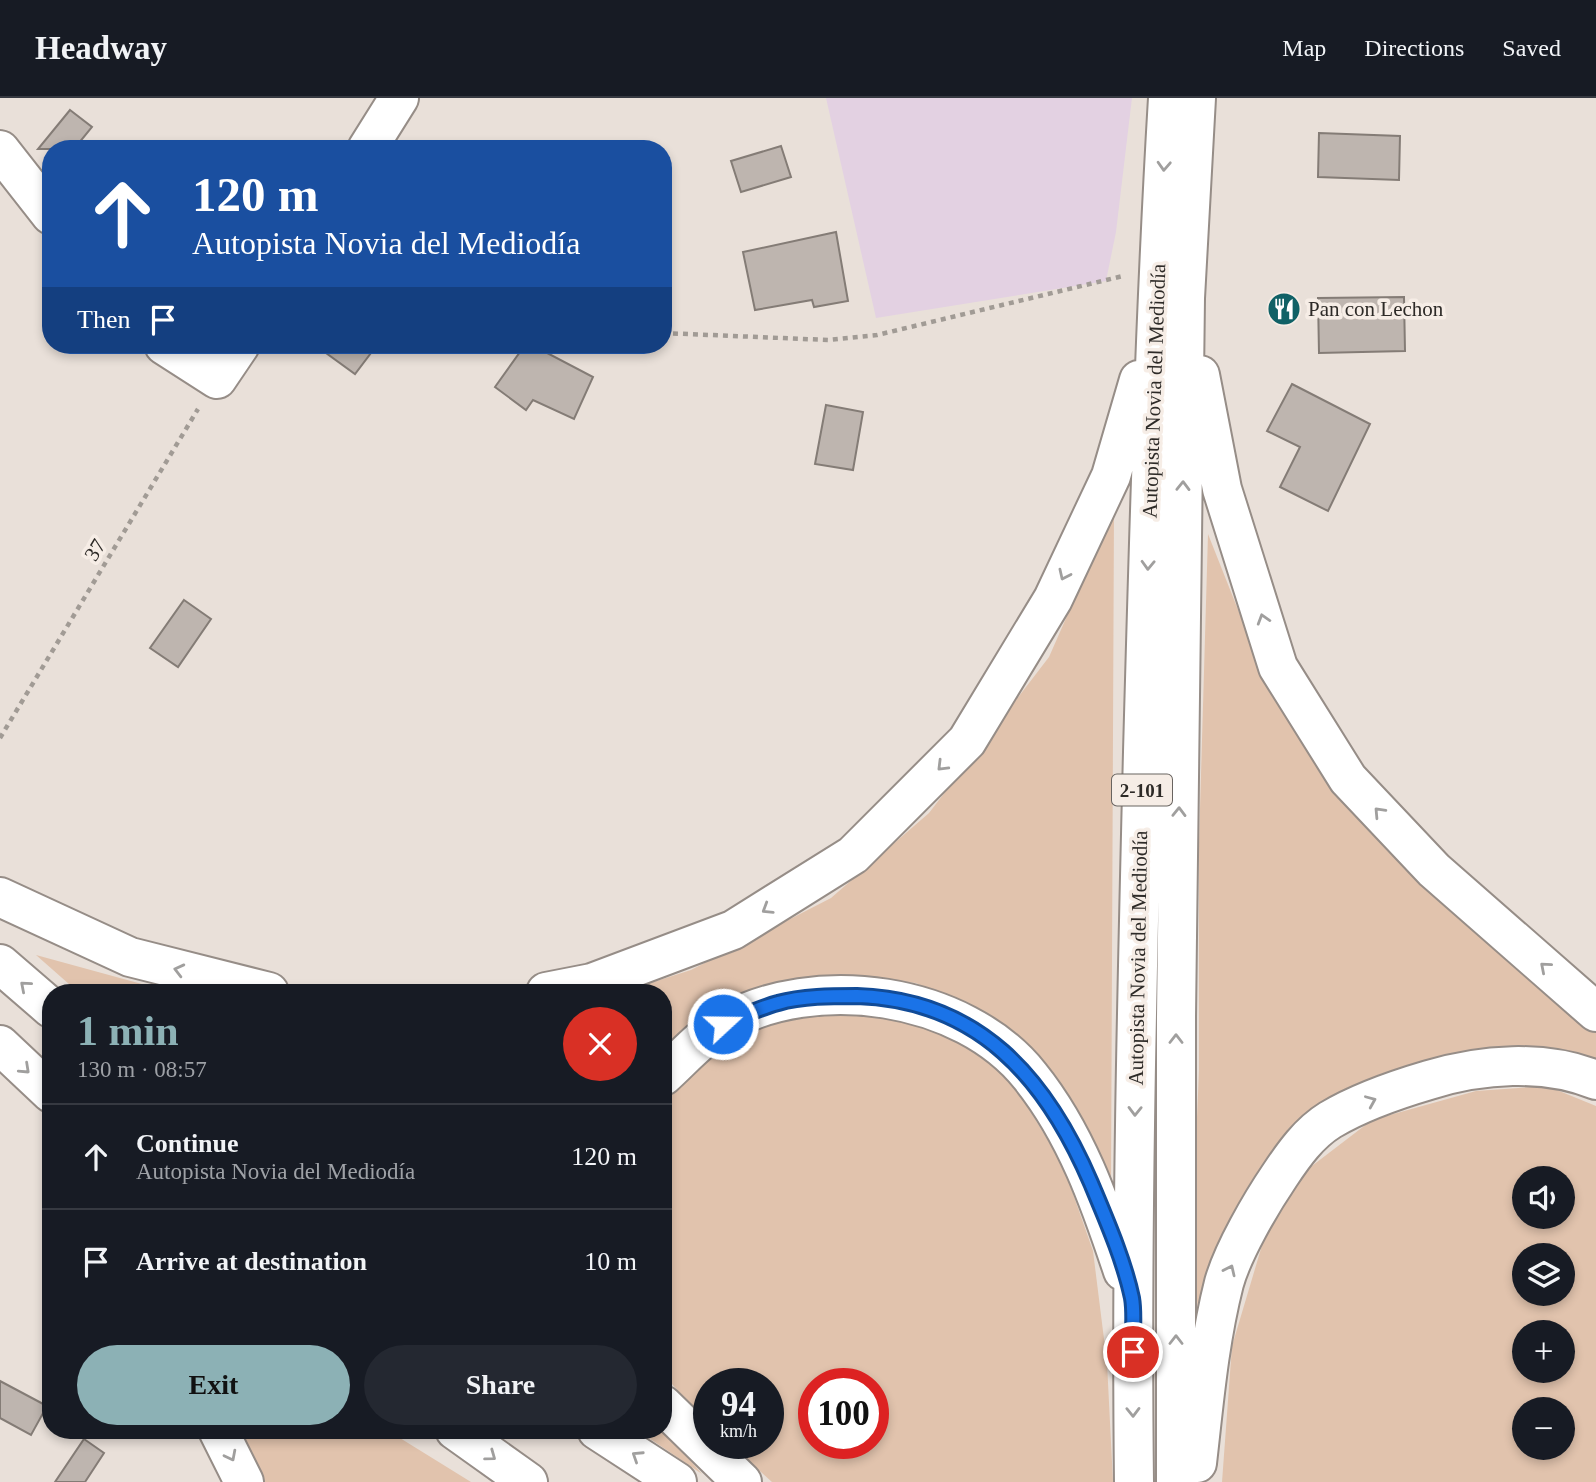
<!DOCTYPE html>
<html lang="en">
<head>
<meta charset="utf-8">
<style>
  body { margin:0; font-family:"Times New Roman",serif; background:#242831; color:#f1f3f6; height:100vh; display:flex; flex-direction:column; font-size:26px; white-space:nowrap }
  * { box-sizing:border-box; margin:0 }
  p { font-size:23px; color:#9ea1a6 }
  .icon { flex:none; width:38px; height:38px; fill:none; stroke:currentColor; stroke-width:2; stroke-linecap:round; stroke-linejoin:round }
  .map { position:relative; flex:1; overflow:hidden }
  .details { position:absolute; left:42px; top:886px; width:630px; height:455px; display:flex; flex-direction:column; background:#171b24; border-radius:28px; box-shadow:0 4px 10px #0003 }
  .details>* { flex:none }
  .banner { position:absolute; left:42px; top:42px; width:630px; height:214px; border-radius:28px; box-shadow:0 4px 10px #0003; background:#1a4fa0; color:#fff; overflow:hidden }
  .buttons { position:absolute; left:1512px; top:1068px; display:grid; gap:14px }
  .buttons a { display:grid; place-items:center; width:63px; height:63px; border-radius:50%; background:#171b24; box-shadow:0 4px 10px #0003; font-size:35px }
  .speed { position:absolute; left:693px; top:1270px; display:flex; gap:14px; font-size:35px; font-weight:700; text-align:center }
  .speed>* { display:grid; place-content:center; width:91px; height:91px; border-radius:50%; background:#171b24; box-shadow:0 4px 10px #0003; line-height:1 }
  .speed small { font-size:18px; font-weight:400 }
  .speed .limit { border:10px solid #d22; background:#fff; color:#111 }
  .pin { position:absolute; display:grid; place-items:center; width:60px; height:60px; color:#fff; margin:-30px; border:4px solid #fff; border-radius:50%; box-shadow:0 2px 7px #0007 }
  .me { position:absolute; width:77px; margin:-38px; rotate:69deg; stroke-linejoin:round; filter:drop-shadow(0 0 5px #0008) }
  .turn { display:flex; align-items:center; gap:24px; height:147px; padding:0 35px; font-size:32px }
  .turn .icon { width:91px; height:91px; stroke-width:2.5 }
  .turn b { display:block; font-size:49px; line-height:60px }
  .then { display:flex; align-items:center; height:66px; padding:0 35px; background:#0003; gap:14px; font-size:26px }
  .round { display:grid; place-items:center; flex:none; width:74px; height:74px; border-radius:37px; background:#242831 }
  .headline { display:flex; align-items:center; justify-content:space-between; height:119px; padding:0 35px }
  h1 { font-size:42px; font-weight:600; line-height:52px; color:#8cb1b5 }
  .cta { display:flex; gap:14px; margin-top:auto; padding:14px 35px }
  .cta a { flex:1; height:80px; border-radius:42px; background:#8cb1b5; color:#111; font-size:28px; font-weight:600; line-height:80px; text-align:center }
  .cta a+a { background:#242831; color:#f1f3f6 }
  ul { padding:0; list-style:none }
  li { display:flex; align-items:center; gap:21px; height:105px; padding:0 35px; border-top:2px solid #363941 }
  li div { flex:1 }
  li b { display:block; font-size:26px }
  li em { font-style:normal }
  header { display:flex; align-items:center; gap:42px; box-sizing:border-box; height:98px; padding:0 35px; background:#171b24; border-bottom:2px solid #363941 }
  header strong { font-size:33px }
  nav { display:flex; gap:38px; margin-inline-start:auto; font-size:24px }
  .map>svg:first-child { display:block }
  .industrial { fill:#e3d1e2 }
  .green { fill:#e1c3ad; fill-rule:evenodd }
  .building { fill:#beb5af; stroke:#847c76; stroke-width:2 }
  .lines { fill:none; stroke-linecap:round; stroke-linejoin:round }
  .minor-casing { stroke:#968d87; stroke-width:42 }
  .highway-casing { stroke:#968d87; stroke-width:42 }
  .path { stroke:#a19b95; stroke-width:4.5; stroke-dasharray:5 5; stroke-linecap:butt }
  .minor { stroke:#fff; stroke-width:38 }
  .highway { stroke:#fff; stroke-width:38 }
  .oneway { stroke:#a09f9e }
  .route-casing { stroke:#114b97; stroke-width:18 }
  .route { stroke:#1a73e8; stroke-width:12 }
  .labels { text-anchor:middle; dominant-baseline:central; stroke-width:7; stroke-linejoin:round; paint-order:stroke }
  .shield { fill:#f6ede6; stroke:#696460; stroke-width:2 }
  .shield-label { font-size:19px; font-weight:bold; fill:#2d2a27 }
  .poi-label { font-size:21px; fill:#2d2a27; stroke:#f6ede6; text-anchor:start }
  .street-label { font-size:21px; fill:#2d2a27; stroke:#f6ede6 }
</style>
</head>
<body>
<header>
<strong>Headway</strong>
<nav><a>Map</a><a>Directions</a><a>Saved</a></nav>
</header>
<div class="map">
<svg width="1596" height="1384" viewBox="0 0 1596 1384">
  <rect width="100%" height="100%" fill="#e9e0d9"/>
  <path class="industrial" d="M 826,0 L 1132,0 L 1116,134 L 1106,183 L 876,220 Z"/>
  <path class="green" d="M 1114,411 L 1111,1089 L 975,912 L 916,885 L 836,877 L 767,888 L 663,960 L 663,894 L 622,894 L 691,872 L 831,800 L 929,715 L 1049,559 Z
    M 1208,436 L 1250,542 L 1596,930 L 1596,972 L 1346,1000 L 1199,1229 L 1192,1135 L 1199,973 L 1199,745 Z
    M 36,857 L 171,894 L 78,894 Z
    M 832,913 L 910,921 L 975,950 L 1016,990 L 1063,1067 L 1093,1153 L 1107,1265 L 1113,1384 L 772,1384 L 730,1346 L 768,1346 L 768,1286 L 709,1286 L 709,1327 L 663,1276 L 663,1005 L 706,960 L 759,928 ZM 814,1286 L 873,1286 L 873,1346 L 814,1346 Z
    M 1547,988 L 1596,1008 L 1596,1384 L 1222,1384 L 1232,1248 L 1263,1144 L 1304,1074 L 1372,1022 L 1476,993 ZM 1524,1080 L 1563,1080 L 1563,1118 L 1524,1118 ZM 1524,1157 L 1563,1157 L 1563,1195 L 1524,1195 ZM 1524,1234 L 1563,1234 L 1563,1272 L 1524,1272 ZM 1524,1311 L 1563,1311 L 1563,1349 L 1524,1349 Z
    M 663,1331 L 702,1376 L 637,1332 Z
    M 238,1332 L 387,1332 L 471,1384 L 265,1384 Z"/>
  <path class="building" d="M 70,12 L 92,29 L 74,51 L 38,51 Z
    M 1319,35 L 1400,38 L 1399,82 L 1318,79 Z
    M 781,48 L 791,79 L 741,94 L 731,63 Z
    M 836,134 L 848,203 L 814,209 L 812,202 L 755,212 L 743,154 Z
    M 1404,199 L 1405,253 L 1319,255 L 1318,200 Z
    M 315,247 L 377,247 L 355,276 Z
    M 525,247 L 532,247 L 593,279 L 574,321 L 533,302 L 526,312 L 495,289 Z
    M 1292,286 L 1370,326 L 1328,413 L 1280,389 L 1300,349 L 1267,333 Z
    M 826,307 L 863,314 L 853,372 L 815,366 Z
    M 184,502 L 211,521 L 178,569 L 150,550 Z
    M 0,1283 L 47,1308 L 31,1337 L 0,1320 Z
    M 84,1341 L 104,1355 L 85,1384 L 55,1384 Z"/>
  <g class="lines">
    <defs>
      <path id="minor" d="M 367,51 L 399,0
        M 0,52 L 51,117
        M 164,247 L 217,281 L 240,247"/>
      <path id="highway" d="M 1200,277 L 1222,391 L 1278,569 L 1348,681 L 1434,772 L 1596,914
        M 0,799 L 130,859 L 269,894
        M 0,866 L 51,910
        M 546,894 L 592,885 L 733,832 L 853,757 L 967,643 L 1053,501 L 1111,378 L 1139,282
        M 0,947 L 51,995
        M 663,978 C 682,961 702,938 723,926 C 815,873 963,894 1030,978 C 1076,1035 1100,1104 1123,1173
        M 663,1307 L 742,1384
        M 218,1332 L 244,1384
        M 455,1332 L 528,1384
        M 597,1332 L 677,1384
        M 1197,1365 C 1204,1304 1209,1244 1224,1185 C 1233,1153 1261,1105 1280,1077 C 1294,1056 1309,1035 1330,1022 C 1360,1004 1395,992 1429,982 C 1481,966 1544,961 1596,982
        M 1134,1384 C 1131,1140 1137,897 1143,654 C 1149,435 1155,218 1168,0
        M 1176,1384 L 1176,919 L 1185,200 L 1196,0"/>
    </defs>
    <use href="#minor" class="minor-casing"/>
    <use href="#highway" class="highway-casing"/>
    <path class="path" d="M 663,235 L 828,242 L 877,237 L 1123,178
      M 0,640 L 198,311"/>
    <use href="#minor" class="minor"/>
    <use href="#highway" class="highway"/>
  </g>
  <defs><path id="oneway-chevron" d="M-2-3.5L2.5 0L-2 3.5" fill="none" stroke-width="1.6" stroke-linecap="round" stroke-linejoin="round" transform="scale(1.75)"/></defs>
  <g class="oneway">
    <use href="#oneway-chevron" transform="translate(1164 68) rotate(93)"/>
    <use href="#oneway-chevron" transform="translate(1183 388) rotate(-89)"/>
    <use href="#oneway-chevron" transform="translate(1148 467) rotate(92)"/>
    <use href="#oneway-chevron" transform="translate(1064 477) rotate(115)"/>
    <use href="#oneway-chevron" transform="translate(1263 521) rotate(-107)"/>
    <use href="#oneway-chevron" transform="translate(942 668) rotate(135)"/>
    <use href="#oneway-chevron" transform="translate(1179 714) rotate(-89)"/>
    <use href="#oneway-chevron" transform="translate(1379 714) rotate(-133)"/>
    <use href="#oneway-chevron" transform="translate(767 811) rotate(148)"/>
    <use href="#oneway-chevron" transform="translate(1545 869) rotate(-139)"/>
    <use href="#oneway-chevron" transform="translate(179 872) rotate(-166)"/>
    <use href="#oneway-chevron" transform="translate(25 888) rotate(-139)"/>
    <use href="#oneway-chevron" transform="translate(1176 941) rotate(-90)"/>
    <use href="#oneway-chevron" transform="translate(25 971) rotate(43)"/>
    <use href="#oneway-chevron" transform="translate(1371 1003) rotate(-23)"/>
    <use href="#oneway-chevron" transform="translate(1135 1013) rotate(91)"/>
    <use href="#oneway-chevron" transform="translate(1230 1172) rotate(-65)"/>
    <use href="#oneway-chevron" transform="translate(1176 1242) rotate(-90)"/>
    <use href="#oneway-chevron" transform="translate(1133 1314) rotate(89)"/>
    <use href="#oneway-chevron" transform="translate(231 1358) rotate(63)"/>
    <use href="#oneway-chevron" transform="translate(491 1358) rotate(36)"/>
    <use href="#oneway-chevron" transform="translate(637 1358) rotate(-147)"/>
  </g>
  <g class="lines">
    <defs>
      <path id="route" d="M 723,926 C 741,919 759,910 778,905 C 802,898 832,898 857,898 C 979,902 1046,980 1091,1085 C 1106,1121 1124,1162 1132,1200 C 1135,1217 1132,1237 1133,1254"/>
    </defs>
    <use href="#route" class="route-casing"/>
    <use href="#route" class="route"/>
  </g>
  <defs>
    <symbol id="restaurant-disc" viewBox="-11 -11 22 22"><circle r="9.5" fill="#106166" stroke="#f6ede6"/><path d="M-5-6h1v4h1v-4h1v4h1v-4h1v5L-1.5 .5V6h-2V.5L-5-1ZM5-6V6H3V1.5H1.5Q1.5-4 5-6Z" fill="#fff"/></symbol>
  </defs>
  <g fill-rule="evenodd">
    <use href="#restaurant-disc" x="1265" y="192" width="38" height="38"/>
  </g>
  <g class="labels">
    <rect class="shield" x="1112" y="676.5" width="60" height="31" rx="5"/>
    <g class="shield-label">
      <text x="1142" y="692">2-101</text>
    </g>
    <g class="poi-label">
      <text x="1308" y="211">Pan con Lechon</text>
    </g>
    <g class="street-label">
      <text transform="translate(1154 293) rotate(-88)">Autopista Novia del Mediodía</text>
      <text transform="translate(95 452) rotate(-59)">37</text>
      <text transform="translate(1138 860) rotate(-89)">Autopista Novia del Mediodía</text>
    </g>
  </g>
</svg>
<div class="buttons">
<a><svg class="icon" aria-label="sound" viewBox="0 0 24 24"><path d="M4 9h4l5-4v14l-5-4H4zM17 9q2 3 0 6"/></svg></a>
<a><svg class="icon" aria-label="layers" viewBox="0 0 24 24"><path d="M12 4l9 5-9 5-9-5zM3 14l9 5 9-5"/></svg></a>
<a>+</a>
<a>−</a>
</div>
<div class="speed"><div>94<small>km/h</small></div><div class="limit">100</div></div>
<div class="pin" style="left:1133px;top:1254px;background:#d93025"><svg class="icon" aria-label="arrive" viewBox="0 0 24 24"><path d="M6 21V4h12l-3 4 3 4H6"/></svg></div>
<svg class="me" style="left:723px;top:926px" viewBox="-20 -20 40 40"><circle r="17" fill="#1a73e8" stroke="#fff" stroke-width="3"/><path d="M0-11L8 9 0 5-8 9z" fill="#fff"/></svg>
<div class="banner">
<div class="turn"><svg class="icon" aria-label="ahead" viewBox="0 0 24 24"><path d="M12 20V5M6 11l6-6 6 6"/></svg><div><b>120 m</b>Autopista Novia del Mediodía</div></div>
<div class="then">Then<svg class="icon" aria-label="arrive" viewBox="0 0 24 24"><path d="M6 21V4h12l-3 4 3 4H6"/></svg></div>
</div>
<section class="details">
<div class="headline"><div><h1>1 min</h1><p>130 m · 08:57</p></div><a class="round" style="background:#d93025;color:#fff"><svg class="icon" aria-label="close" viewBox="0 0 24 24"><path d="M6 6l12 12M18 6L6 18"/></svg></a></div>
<ul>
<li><svg class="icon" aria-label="ahead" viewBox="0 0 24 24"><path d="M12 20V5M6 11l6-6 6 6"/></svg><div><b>Continue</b><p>Autopista Novia del Mediodía</p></div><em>120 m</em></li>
<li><svg class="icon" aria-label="arrive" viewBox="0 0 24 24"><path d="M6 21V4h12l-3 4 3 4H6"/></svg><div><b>Arrive at destination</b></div><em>10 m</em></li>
</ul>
<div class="cta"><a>Exit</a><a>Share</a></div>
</section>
</div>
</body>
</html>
